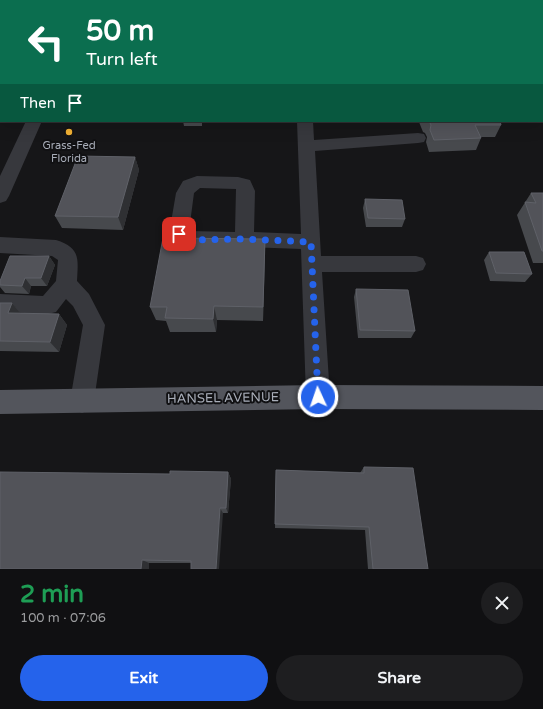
<!DOCTYPE html>
<html lang="en">
<head>
<meta charset="utf-8">
<style>
  body { margin:0; font-family:"Varela Round",sans-serif; background:#1e1e20; color:#f1f3f6; height:100vh; display:flex; flex-direction:column; font-size:15px; white-space:nowrap }
  * { box-sizing:border-box; margin:0 }
  p { font-size:13px; color:#9c9d9f }
  .icon { flex:none; width:22px; height:22px; fill:none; stroke:currentColor; stroke-width:2; stroke-linecap:round; stroke-linejoin:round }
  .map { position:relative; height:569px; overflow:hidden }
  .sheet { display:flex; flex-direction:column; background:#101012; flex:1 }
  .sheet>* { flex:none }
  .hud { position:absolute; left:0px; top:0px; width:543px; height:122px; box-shadow:0 4px 16px #0002,0 0 0 1px #303032; background:#0b6e4f; color:#fff; overflow:hidden }
  .pin { position:absolute; display:grid; place-items:center; width:34px; height:34px; color:#fff; margin:-17px; border-radius:8px; box-shadow:0 2px 6px #0006 }
  .me { position:absolute; width:44px; margin:-22px; rotate:357deg; stroke-linejoin:round; filter:drop-shadow(0 0 3px #0008) }
  .turn { display:flex; align-items:center; gap:14px; height:84px; padding:0 20px; font-size:18px }
  .turn .icon { width:52px; height:52px; stroke-width:2.5 }
  .turn b { display:block; font-size:28px; line-height:34px }
  .then { display:flex; align-items:center; height:38px; padding:0 20px; background:#0003; gap:8px; font-size:15px }
  .round { display:grid; place-items:center; flex:none; width:42px; height:42px; border-radius:21px; background:#1e1e20 }
  .headline { display:flex; align-items:center; justify-content:space-between; height:68px; padding:0 20px }
  h1 { font-size:24px; font-weight:700; line-height:30px; color:#1e9e55 }
  .button { display:flex; gap:8px; margin-top:auto; padding:8px 20px }
  .button a { flex:1; height:46px; border-radius:24px; background:#2563eb; color:#fff; font-size:16px; font-weight:700; line-height:46px; text-align:center }
  .button a+a { background:#1e1e20; color:#f1f3f6 }
  .map>svg:first-child { display:block }
  .lines { fill:none; stroke-linecap:round; stroke-linejoin:round }
  .minor { fill:#37383d; fill-rule:evenodd }
  .major { fill:#53555c; fill-rule:evenodd }
  .wall { fill:#47494d }
  .shaded-wall { fill:#2f3033 }
  .building { fill:#525359; stroke:#5f6168 }
  .route { stroke:#2563eb; stroke-width:7; stroke-dasharray:0 12.6 }
  .poi-dot { fill:#f2b134; stroke:#111113; stroke-width:1.5 }
  .labels { text-anchor:middle; dominant-baseline:central; stroke-width:4; stroke-linejoin:round; paint-order:stroke }
  .far-poi-label { font-size:11px; fill:#a8adb8; stroke:#111113 }
  .street-label { font-size:13px; fill:#a8adb8; stroke:#111113 }
</style>
</head>
<body>
<div class="map">
<svg width="543" height="569" viewBox="0 0 543 569">
  <rect width="100%" height="100%" fill="#161618"/>
  <g class="lines">
    <path class="minor" d="M 0,25 L 1,25 L 1,33 L 0,33 Z
      M 542,42 L 543,42 L 543,50 L 542,50 Z
      M 542,62 L 543,62 L 543,70 L 542,70 Z
      M 26,121 L 42,121 L 9,196 L 6,201 L 0,203 L 0,176 Z
      M 297,121 L 313,121 L 314,140 L 418,133 L 424,134 L 426,138 L 424,142 L 418,143 L 315,151 L 321,256 L 416,256 L 423,258 L 426,264 L 423,270 L 416,272 L 322,272 L 330,397 L 327,405 L 318,409 L 309,405 L 306,397 L 301,249 L 244,247 L 195,248 L 176,243 L 169,234 L 176,193 L 183,181 L 197,176 L 238,177 L 250,180 L 255,191 L 254,232 L 301,234 ZM 200,188 L 236,189 L 235,232 L 189,231 L 194,193 Z
      M 0,237 L 56,240 C 81,248 78,259 77,281 L 89,294 L 105,325 L 94,401 L 91,409 L 82,413 L 73,409 L 70,401 L 83,325 L 73,306 L 66,299 L 56,312 L 48,314 L 0,312 L 0,294 L 43,296 L 56,281 L 58,260 L 52,256 L 0,253 Z"/>
    <path class="major" d="M 514,0 L 530,0 L 513,1 Z
      M 0,79 L 1,79 L 1,89 L 0,89 Z
      M 542,83 L 543,84 L 543,95 L 542,95 Z
      M 318,385 L 543,386 L 543,410 L 318,409 L 0,414 L 0,390 Z"/>
  </g>
  <path class="wall" d="M 238,0 L 493,0 L 488,1 L 238,1 Z
    M 542,10 L 543,10 L 543,28 L 542,28 Z
    M 183,121 L 202,121 L 202,126 L 184,126 Z
    M 420,121 L 500,121 L 501,125 L 495,137 L 480,137 L 481,138 L 476,150 L 429,152 L 426,142 L 427,137 L 425,133 L 423,132 L 419,122 Z
    M 135,157 L 139,170 L 123,230 L 62,228 L 55,216 Z
    M 531,193 L 543,193 L 543,263 L 533,263 L 517,215 Z
    M 365,199 L 405,219 L 402,227 L 366,227 L 363,208 Z
    M 265,239 L 265,254 L 263,321 L 217,320 L 216,332 L 170,332 L 166,321 L 156,320 L 150,307 Z
    M 489,252 L 532,274 L 525,282 L 490,281 L 484,260 Z
    M 49,256 L 55,265 L 47,286 L 31,286 L 29,294 L 5,293 L 0,287 L 0,281 Z
    M 356,289 L 415,331 L 411,338 L 358,338 L 354,297 Z
    M 0,303 L 12,303 L 20,313 L 59,314 L 67,325 L 59,352 L 0,351 Z
    M 364,467 L 428,569 L 368,569 L 365,530 L 275,528 L 276,470 L 360,473 Z
    M 228,472 L 231,479 L 228,513 L 223,513 L 191,563 L 149,563 L 149,569 L 0,569 L 170,474 Z"/>
  <path class="shaded-wall" d="M 205,0 L 221,0 L 211,1 L 205,1 Z
    M 390,0 L 493,0 L 488,1 L 383,1 Z
    M 135,157 L 139,170 L 123,230 L 118,217 Z
    M 265,239 L 265,254 L 263,321 L 263,307 Z
    M 49,256 L 55,265 L 47,286 L 41,278 Z
    M 25,278 L 31,286 L 29,294 L 22,286 Z
    M 12,303 L 21,314 L 8,313 Z
    M 214,306 L 217,320 L 216,332 L 213,319 Z
    M 59,314 L 67,325 L 59,352 L 50,342 Z
    M 228,472 L 231,479 L 228,513 L 226,508 Z
    M 220,508 L 223,513 L 219,569 L 216,569 Z
    M 142,560 L 149,563 L 149,569 L 141,569 Z"/>
  <path class="building" d="M 18,0 L 71,0 L 71,1 L 18,1 Z
    M 294,0 L 390,0 L 383,1 L 294,1 Z
    M 542,10 L 543,10 L 543,16 L 542,16 Z
    M 429,121 L 500,121 L 501,125 L 475,125 L 481,138 L 434,140 L 430,130 L 431,125 Z
    M 78,156 L 135,157 L 118,217 L 55,216 Z
    M 531,193 L 543,193 L 543,251 L 542,251 L 525,202 L 536,203 Z
    M 365,199 L 402,200 L 405,219 L 368,218 Z
    M 163,238 L 265,239 L 263,307 L 214,306 L 213,319 L 165,318 L 167,307 L 150,307 Z
    M 489,252 L 524,252 L 532,274 L 496,273 Z
    M 10,256 L 49,256 L 41,278 L 25,278 L 22,286 L 0,285 L 0,281 Z
    M 356,289 L 408,290 L 415,331 L 360,330 Z
    M 0,303 L 12,303 L 8,313 L 59,314 L 50,342 L 0,341 Z
    M 364,467 L 413,468 L 428,569 L 373,569 L 369,527 L 275,524 L 276,470 L 364,473 Z
    M 170,471 L 228,472 L 226,508 L 220,508 L 216,569 L 191,569 L 191,561 L 142,560 L 141,569 L 0,569 L 0,472 L 170,474 Z"/>
  <g class="lines">
    <path class="route" d="M 179,234 L 183,238 L 195,240 L 244,239 L 311,242 L 318,397"/>
  </g>
  <circle class="poi-dot" cx="69" cy="132" r="4"/>
  <g class="labels">
    <g class="far-poi-label">
      <text x="69" y="145">Grass-Fed<tspan x="69" dy="13">Florida</tspan></text>
    </g>
    <g class="street-label">
      <text transform="translate(223 398) rotate(-1)">HANSEL AVENUE</text>
    </g>
  </g>
</svg>
<div class="pin" style="left:179px;top:234px;background:#d93025"><svg class="icon" aria-label="arrive" viewBox="0 0 24 24"><path d="M6 21V4h12l-3 4 3 4H6"/></svg></div>
<svg class="me" style="left:318px;top:397px" viewBox="-20 -20 40 40"><circle r="17" fill="#2563eb" stroke="#fff" stroke-width="3"/><path d="M0-11L8 9 0 5-8 9z" fill="#fff"/></svg>
<div class="hud">
<div class="turn"><svg class="icon" aria-label="left" viewBox="0 0 24 24"><path d="M17 20v-9H6M10 6l-5 5 5 5"/></svg><div><b>50 m</b>Turn left</div></div>
<div class="then">Then<svg class="icon" aria-label="arrive" viewBox="0 0 24 24"><path d="M6 21V4h12l-3 4 3 4H6"/></svg></div>
</div>
</div>
<section class="sheet">
<div class="headline"><div><h1>2 min</h1><p>100 m · 07:06</p></div><a class="round"><svg class="icon" aria-label="close" viewBox="0 0 24 24"><path d="M6 6l12 12M18 6L6 18"/></svg></a></div>
<div class="button"><a>Exit</a><a>Share</a></div>
</section>
</body>
</html>
